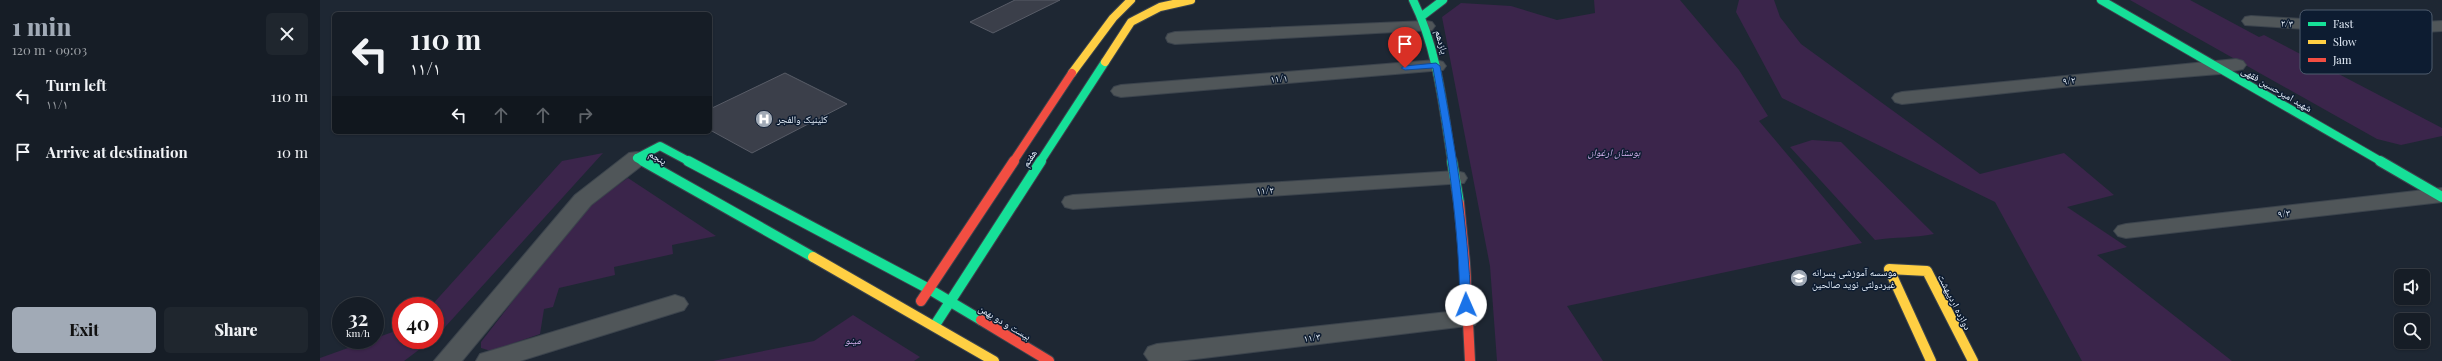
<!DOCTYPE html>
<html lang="en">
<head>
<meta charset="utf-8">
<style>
  body { margin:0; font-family:"Playfair Display","Noto Naskh Arabic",serif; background:#1f262e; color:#f1f3f6; height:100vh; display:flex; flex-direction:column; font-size:15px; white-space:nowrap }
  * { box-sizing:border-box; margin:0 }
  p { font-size:13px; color:#9ea2a7 }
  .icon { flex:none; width:22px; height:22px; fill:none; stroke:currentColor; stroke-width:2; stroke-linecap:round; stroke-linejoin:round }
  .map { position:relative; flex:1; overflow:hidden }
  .sheet { display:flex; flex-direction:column; background:#161d26; width:320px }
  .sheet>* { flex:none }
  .hud { position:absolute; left:12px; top:12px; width:380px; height:122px; border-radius:6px; box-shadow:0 1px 3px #0004,0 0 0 1px #353b43; background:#161d26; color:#f1f3f6; overflow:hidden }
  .fabs { position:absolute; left:2074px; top:269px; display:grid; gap:8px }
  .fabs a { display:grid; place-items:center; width:36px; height:36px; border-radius:6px; background:#161d26; box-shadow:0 1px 3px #0004,0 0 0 1px #353b43; font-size:20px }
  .speed { position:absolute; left:12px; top:297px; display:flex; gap:8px; font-size:20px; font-weight:700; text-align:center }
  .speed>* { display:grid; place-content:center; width:52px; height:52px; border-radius:50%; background:#161d26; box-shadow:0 1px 3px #0004,0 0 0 1px #353b43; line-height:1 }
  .speed small { font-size:10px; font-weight:400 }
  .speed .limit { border:6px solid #d22; background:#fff; color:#111 }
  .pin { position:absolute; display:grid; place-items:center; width:34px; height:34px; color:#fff; margin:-41px -17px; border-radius:50% 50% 50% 0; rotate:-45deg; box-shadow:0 0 4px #0007 }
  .pin .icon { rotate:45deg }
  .me { position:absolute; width:44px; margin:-22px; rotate:359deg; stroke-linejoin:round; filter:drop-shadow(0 0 3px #0008) }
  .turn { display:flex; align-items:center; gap:14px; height:84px; padding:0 12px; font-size:18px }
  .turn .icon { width:52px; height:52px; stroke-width:2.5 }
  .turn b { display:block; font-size:28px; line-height:34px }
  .lanes { display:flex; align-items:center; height:38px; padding:0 12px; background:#0003; justify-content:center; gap:20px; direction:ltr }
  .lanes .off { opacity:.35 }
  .round { display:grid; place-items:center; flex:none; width:42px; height:42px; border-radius:6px; background:#1f262e }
  .overview { display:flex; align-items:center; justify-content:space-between; height:68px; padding:0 12px }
  h1 { font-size:24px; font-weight:800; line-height:30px; color:#a1aab6 }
  .primary-button { display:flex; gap:8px; margin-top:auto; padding:8px 12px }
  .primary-button a { flex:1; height:46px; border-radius:6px; background:#a1aab6; color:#111; font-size:16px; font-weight:800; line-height:46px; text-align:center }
  .primary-button a+a { background:#1f262e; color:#f1f3f6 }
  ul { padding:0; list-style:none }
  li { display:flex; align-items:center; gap:12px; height:56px; padding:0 12px }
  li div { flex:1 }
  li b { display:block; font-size:15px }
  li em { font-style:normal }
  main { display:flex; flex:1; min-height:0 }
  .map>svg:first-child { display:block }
  .green { fill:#3b254b }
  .building { fill:#3b3f4a; stroke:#585c67 }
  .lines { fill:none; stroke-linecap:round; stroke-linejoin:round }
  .street-casing { stroke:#3c444d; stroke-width:2 }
  .fast-far1-casing { stroke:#3c444d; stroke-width:10 }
  .fast-casing { stroke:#3c444d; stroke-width:12 }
  .slow-far1-casing { stroke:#3c444d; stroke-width:10 }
  .slow-casing { stroke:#3c444d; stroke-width:12 }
  .jam-far1-casing { stroke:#3c444d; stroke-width:10 }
  .jam-casing { stroke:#3c444d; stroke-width:12 }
  .street { fill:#505659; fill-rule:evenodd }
  .fast-far1 { stroke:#16e098; stroke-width:8 }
  .fast { stroke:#16e098; stroke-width:10 }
  .slow-far1 { stroke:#ffcf43; stroke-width:8 }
  .slow { stroke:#ffcf43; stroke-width:10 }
  .jam-far1 { stroke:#f24e42; stroke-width:8 }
  .jam { stroke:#f24e42; stroke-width:10 }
  .route { fill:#1a73e8; stroke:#114b97 }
  .labels { text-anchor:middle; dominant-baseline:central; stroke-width:3; stroke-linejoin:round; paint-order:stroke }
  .street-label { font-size:10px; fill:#e8f1fc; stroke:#0d1c31 }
  .poi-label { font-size:10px; fill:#e8f1fc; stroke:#0d1c31; text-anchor:start }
  .park-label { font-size:10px; font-style:italic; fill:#d9b3f1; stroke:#0d1c31 }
  .key { fill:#0d1c31; stroke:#4f5c6e; stroke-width:1 }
  .key-label { font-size:11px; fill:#e8f1fc }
</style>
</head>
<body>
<main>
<section class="sheet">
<div class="overview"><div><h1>1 min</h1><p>120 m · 09:03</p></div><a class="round"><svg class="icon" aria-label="close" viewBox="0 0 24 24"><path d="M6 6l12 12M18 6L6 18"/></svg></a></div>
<ul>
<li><svg class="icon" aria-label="left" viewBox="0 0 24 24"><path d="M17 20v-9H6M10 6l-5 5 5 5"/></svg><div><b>Turn left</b><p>۱۱/۱</p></div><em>110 m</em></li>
<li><svg class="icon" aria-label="arrive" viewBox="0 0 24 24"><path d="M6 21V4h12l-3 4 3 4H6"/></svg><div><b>Arrive at destination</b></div><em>10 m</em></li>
</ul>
<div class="primary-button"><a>Exit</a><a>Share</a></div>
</section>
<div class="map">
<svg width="2122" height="361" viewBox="0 0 2122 361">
  <rect width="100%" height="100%" fill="#1e2733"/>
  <path class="green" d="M 1274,0 L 1360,0 L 1419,70 L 1448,116 L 1439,121 L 1542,243 L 1247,306 L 1283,361 L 1177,361 L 1170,266 L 1122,17 L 1141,3 L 1191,6 L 1237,20 L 1275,13 Z
    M 1419,0 L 1454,0 L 1460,17 L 1481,44 L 1660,174 L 1744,153 L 1794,195 L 1747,207 L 1807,247 L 1777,255 L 1912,361 L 1762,361 L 1675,202 L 1462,98 L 1416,12 Z
    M 1810,0 L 1870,0 L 1939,37 L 1944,35 L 2122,128 L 2122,136 L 2081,145 L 2057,139 Z
    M 1492,140 L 1521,142 L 1614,234 C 1594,238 1575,237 1555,240 L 1470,147 Z
    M 283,153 L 116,337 L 115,338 L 115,306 L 111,306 L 242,161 Z
    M 308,178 L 396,236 L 352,245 L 353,254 L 294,267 L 295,275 L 239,288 L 233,307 L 224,309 L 220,334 L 171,351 L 161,348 L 161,342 L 266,207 Z
    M 533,315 L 600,357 L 594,361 L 393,361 L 494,341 Z
    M 81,329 L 81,340 L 112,340 L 84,361 L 0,361 L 0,358 Z"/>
  <path class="building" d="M 695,0 L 740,0 L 673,33 L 650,22 Z
    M 465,73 L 527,104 L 432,153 L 390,130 L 390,109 Z"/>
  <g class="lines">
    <defs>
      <path id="street" d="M 1931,16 L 2065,24 L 2122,21 L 2122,31 L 2065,34 L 1925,25 L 1922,21 L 1925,17 Z
        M 1106,21 L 1112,22 L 1115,26 L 1112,30 L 855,44 L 848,42 L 846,38 L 848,34 L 855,32 Z
        M 1916,59 L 1923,61 L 1926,65 L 1923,69 L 1899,74 L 1752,86 L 1582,104 L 1575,102 L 1572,98 L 1575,94 L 1582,92 Z
        M 1116,60 L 1123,62 L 1126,66 L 1123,70 L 801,97 L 794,95 L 791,91 L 794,87 L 801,85 Z
        M 317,152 L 325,153 L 328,158 L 325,163 L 271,205 L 142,361 L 114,361 L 255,195 L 309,153 Z
        M 1136,171 L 1144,173 L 1147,178 L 1144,183 L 753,209 L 745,207 L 742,202 L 745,197 L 753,195 Z
        M 2122,188 L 2122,202 L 1806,238 L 1798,236 L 1794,231 L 1798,226 L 1806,224 Z
        M 355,295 L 364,298 L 368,304 L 364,310 L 200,361 L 156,361 L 160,354 Z
        M 1146,310 L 1155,313 L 1159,319 L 1155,325 L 859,361 L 829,361 L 824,354 L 828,347 L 837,344 Z"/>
      <path id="fast-far1" d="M 1093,0 C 1118,50 1123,107 1132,162
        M 1781,0 L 2062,162
        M 1102,16 L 1123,0
        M 317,158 L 340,146 L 370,162
        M 317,158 L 324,162
        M 720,162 L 785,62"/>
      <path id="fast" d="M 323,161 L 493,257
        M 368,161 L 609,289 L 661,320
        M 1132,161 L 1139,203
        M 2060,161 L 2122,197
        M 615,325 L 721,161"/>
      <path id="slow-far1" d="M 785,62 L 811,22 L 840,7 L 871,0
        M 752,73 L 793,18 L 811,0"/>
      <path id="slow" d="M 493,257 L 674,361
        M 1611,361 L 1569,269 L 1607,271 L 1653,361"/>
      <path id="jam-far1" d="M 693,162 L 752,73"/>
      <path id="jam" d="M 1139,203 L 1145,264 L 1150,361
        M 601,301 L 694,161
        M 661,320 L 729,361"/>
    </defs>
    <use href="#street" class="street-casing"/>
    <use href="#fast-far1" class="fast-far1-casing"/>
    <use href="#fast" class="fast-casing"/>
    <use href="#slow-far1" class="slow-far1-casing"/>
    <use href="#slow" class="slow-casing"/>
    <use href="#jam-far1" class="jam-far1-casing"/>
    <use href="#jam" class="jam-casing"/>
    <use href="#street" class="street"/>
    <use href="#fast-far1" class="fast-far1"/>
    <use href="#fast" class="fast"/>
    <use href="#slow-far1" class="slow-far1"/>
    <use href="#slow" class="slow"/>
    <use href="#jam-far1" class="jam-far1"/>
    <use href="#jam" class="jam"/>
  </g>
  <path class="route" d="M 1116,63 L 1120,66 C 1135,146 1148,223 1151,305 L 1146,309 L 1140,305 C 1139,224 1127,148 1113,68 L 1085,70 L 1081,68 L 1085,66 Z"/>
  <defs>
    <symbol id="hospital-disc" viewBox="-11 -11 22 22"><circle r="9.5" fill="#a1aab6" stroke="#0d1c31"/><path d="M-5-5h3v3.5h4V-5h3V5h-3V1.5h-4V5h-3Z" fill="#fff"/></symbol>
    <symbol id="school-disc" viewBox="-11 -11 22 22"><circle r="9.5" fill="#a1aab6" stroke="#0d1c31"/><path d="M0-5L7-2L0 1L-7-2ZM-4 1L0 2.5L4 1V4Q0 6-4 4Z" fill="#fff"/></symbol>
  </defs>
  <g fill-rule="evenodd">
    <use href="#hospital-disc" x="434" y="109" width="20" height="20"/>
    <use href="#school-disc" x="1469" y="268" width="20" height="20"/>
  </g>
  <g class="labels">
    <g class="street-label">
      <text transform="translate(1967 23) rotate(4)">۲/۳</text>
      <text transform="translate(1122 42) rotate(75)">یازدهم</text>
      <text transform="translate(959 78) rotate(-5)">۱۱/۱</text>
      <text transform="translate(1749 80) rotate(-6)">۹/۲</text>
      <text transform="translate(1957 89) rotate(30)">شهید امیرحسین فقهی</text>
      <text transform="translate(338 157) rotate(29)">پنجم</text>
      <text transform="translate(709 158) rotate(-57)">هفتم</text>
      <text transform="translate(945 190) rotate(-4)">۱۱/۲</text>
      <text transform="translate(1964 213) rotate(-6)">۹/۳</text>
      <text transform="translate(1635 302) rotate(63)">دوازده اردیبهشت</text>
      <text transform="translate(685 322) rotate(31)">بیست و دو بهمن</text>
      <text transform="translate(992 337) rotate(-7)">۱۱/۳</text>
    </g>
    <g class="poi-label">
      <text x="457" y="119">کلینیک والفجر</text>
      <text x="1492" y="272">موسسه آموزشی پسرانه<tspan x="1492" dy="12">غیردولتی نوید صالحین</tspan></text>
    </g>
    <g class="park-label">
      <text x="1294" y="152">بوستان ارغوان</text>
      <text x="533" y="340">مینو</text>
    </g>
  </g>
  <rect x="1980" y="10" width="132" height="64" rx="6" class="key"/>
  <rect x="1988" y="22" width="18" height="4" fill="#16e098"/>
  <rect x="1988" y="40" width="18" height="4" fill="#ffcf43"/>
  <rect x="1988" y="58" width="18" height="4" fill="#f24e42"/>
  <g class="key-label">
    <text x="2013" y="28">Fast</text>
    <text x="2013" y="46">Slow</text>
    <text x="2013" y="64">Jam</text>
  </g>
</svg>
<div class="fabs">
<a><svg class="icon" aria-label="sound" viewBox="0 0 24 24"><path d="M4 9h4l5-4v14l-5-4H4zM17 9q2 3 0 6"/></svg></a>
<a><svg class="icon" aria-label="search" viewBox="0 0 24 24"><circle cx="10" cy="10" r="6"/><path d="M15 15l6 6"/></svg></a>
</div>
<div class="speed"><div>32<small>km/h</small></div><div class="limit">40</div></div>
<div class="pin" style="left:1085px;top:68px;background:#d93025"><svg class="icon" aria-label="arrive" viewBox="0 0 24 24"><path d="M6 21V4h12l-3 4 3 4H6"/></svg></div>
<svg class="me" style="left:1146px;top:305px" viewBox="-20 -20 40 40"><circle r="19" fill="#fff"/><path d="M0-13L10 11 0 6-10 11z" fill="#1a73e8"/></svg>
<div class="hud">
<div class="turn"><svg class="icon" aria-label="left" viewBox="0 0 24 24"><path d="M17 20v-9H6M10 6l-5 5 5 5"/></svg><div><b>110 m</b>۱۱/۱</div></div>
<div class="lanes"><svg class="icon" aria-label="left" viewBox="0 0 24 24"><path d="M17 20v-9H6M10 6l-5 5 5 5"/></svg><svg class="icon off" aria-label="ahead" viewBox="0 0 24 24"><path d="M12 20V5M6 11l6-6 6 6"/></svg><svg class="icon off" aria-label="ahead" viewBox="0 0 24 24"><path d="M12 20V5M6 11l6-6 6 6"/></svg><svg class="icon off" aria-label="right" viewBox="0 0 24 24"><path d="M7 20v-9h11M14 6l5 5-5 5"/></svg></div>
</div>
</div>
</main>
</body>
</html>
